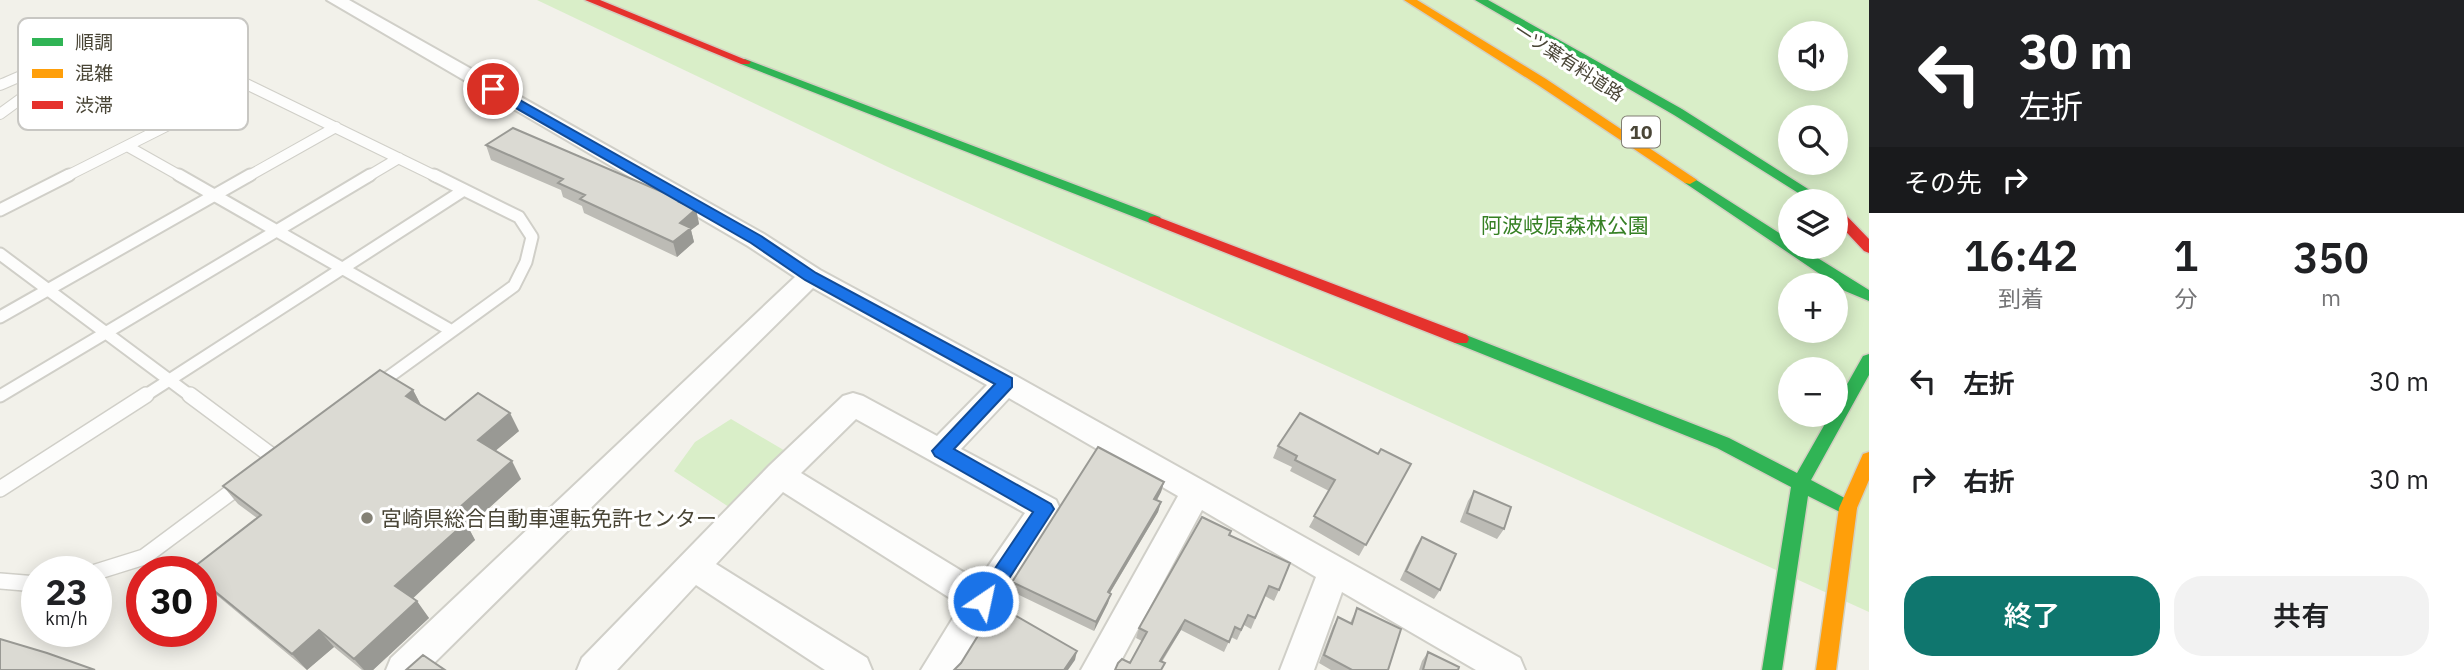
<!DOCTYPE html>
<html lang="ja">
<head>
<meta charset="utf-8">
<style>
  body { margin:0; font-family:"IBM Plex Sans","Noto Sans JP",sans-serif; background:#f2f2f2; color:#202124; height:100vh; display:flex; flex-direction:column; font-size:26px; white-space:nowrap }
  * { box-sizing:border-box; margin:0 }
  p { font-size:23px; color:#757577 }
  .icon { flex:none; width:38px; height:38px; fill:none; stroke:currentColor; stroke-width:2; stroke-linecap:round; stroke-linejoin:round }
  .map { position:relative; flex:1; overflow:hidden }
  .sheet { display:flex; flex-direction:column; background:#fff; width:595px }
  .sheet>* { flex:none }
  .hud { background:#202124; color:#fff; overflow:hidden }
  .tools { position:absolute; left:1778px; top:21px; display:grid; gap:14px }
  .tools a { display:grid; place-items:center; width:70px; height:70px; border-radius:50%; background:#fff; box-shadow:0 4px 18px #0003; font-size:35px }
  .speed { position:absolute; left:21px; top:556px; display:flex; gap:14px; font-size:35px; font-weight:700; text-align:center }
  .speed>* { display:grid; place-content:center; width:91px; height:91px; border-radius:50%; background:#fff; box-shadow:0 4px 18px #0003; line-height:1 }
  .speed small { font-size:18px; font-weight:400 }
  .speed .limit { border:10px solid #d22; background:#fff; color:#111 }
  .pin { position:absolute; display:grid; place-items:center; width:60px; height:60px; color:#fff; margin:-30px; border:4px solid #fff; border-radius:50%; box-shadow:0 2px 7px #0007 }
  .me { position:absolute; width:77px; margin:-38px; rotate:34deg; stroke-linejoin:round; filter:drop-shadow(0 0 5px #0008) }
  .turn { display:flex; align-items:center; gap:24px; height:147px; padding:0 35px; font-size:32px }
  .turn .icon { width:91px; height:91px; stroke-width:2.5 }
  .turn b { display:block; font-size:49px; line-height:60px }
  .then { display:flex; align-items:center; height:66px; padding:0 35px; background:#0003; gap:14px; font-size:26px }
  .eta { display:flex; justify-content:space-evenly; align-items:center; height:119px; text-align:center }
  .eta b { font-size:42px; font-weight:600; line-height:49px }
  .cta { display:flex; gap:14px; margin-top:auto; padding:14px 35px }
  .cta a { flex:1; height:80px; border-radius:28px; background:#0f766e; color:#fff; font-size:28px; font-weight:600; line-height:80px; text-align:center }
  .cta a+a { background:#f2f2f2; color:#202124 }
  ul { padding:0; list-style:none }
  li { display:flex; align-items:center; gap:21px; height:98px; padding:0 35px }
  li div { flex:1 }
  li b { display:block; font-size:26px }
  li em { font-style:normal }
  main { display:flex; flex:1; min-height:0 }
  .map>svg:first-child { display:block }
  .green { fill:#d9eec8; fill-rule:evenodd }
  .lines { fill:none; stroke-linecap:round; stroke-linejoin:round }
  .lane-far2-casing { stroke:#d0cfc8; stroke-width:12 }
  .lane-far1-casing { stroke:#d0cfc8; stroke-width:15 }
  .lane-casing { stroke:#d0cfc8; stroke-width:18 }
  .street-casing { stroke:#d0cfc8; stroke-width:4 }
  .fast-casing { stroke:#d2d0c1; stroke-width:3 }
  .slow-casing { stroke:#d2d0c1; stroke-width:3 }
  .jam-casing { stroke:#d2d0c1; stroke-width:3 }
  .lane-far2 { stroke:#fdfdfc; stroke-width:10 }
  .lane-far1 { stroke:#fdfdfc; stroke-width:11 }
  .lane { stroke:#fdfdfc; stroke-width:15 }
  .street { fill:#fdfdfc; fill-rule:evenodd }
  .fast { fill:#30b455; fill-rule:evenodd }
  .slow { fill:#ff9f0a; fill-rule:evenodd }
  .jam { fill:#e5322d; fill-rule:evenodd }
  .wall { fill:#bcbbb5 }
  .shaded-wall { fill:#999994 }
  .building { fill:#dbdad3; stroke:#999994; stroke-width:2 }
  .route { fill:#1a73e8; stroke:#114b97; stroke-width:2 }
  .poi-dot { fill:#848175; stroke:#fff; stroke-width:2.5 }
  .labels { text-anchor:middle; dominant-baseline:central; stroke-width:6; stroke-linejoin:round; paint-order:stroke }
  .far-street-label { font-size:18px; fill:#494536; stroke:#fff }
  .shield { fill:#fff; stroke:#807d72; stroke-width:2 }
  .shield-label { font-size:19px; font-weight:bold; fill:#494536 }
  .park-label { font-size:21px; fill:#368024; stroke:#fff }
  .poi-label { font-size:21px; fill:#494536; stroke:#fff; text-anchor:start }
  .key { fill:#fff; stroke:#c8c7c3; stroke-width:2 }
  .key-label { font-size:19px; fill:#494536 }
</style>
</head>
<body>
<main>
<div class="map">
<svg width="1869" height="670" viewBox="0 0 1869 670">
  <rect width="100%" height="100%" fill="#f2f1ea"/>
  <path class="green" d="M 537,0 L 1869,0 L 1869,612 L 888,167 ZM 1790,33 L 1836,33 L 1836,79 L 1790,79 ZM 1790,117 L 1836,117 L 1836,163 L 1790,163 ZM 1790,201 L 1836,201 L 1836,247 L 1790,247 ZM 1790,285 L 1836,285 L 1836,331 L 1790,331 ZM 1790,369 L 1836,369 L 1836,415 L 1790,415 Z
    M 731,419 L 787,452 L 732,509 L 674,471 L 695,442 Z"/>
  <g class="lines">
    <defs>
      <path id="lane-far2" d="M 0,85 C 52,63 100,38 158,41 L 437,177
        M 0,114 L 26,95 L 69,82 L 104,81 L 137,72 L 181,53
        M 127,146 L 182,177
        M 65,177 L 248,85
        M 247,177 L 336,127
        M 367,177 L 399,158"/>
      <path id="lane-far1" d="M 179,175 L 452,331
        M 0,210 L 69,175
        M 0,254 L 192,397
        M 0,317 L 250,175
        M 379,384 L 514,286 L 526,262 L 532,237 L 519,217 L 434,175
        M 0,396 L 370,175
        M 143,397 L 464,190"/>
      <path id="lane" d="M 190,395 L 276,459
        M 0,489 L 146,395
        M 96,572 L 144,557 L 242,484
        M 0,581 L 37,584"/>
      <path id="street" d="M 327,0 L 349,0 L 764,234 L 820,270 L 1016,376 L 1520,658 L 1525,670 L 1476,670 L 1342,592 L 1314,670 L 1280,670 L 1316,577 L 1202,510 L 1116,670 L 1081,670 L 1178,496 L 1009,398 L 961,449 L 1056,500 L 1060,509 L 958,670 L 921,670 L 961,605 L 783,492 L 716,564 L 867,658 L 872,670 L 825,670 L 696,585 L 617,670 L 577,670 L 582,658 L 769,466 L 843,396 L 853,393 L 863,396 L 937,436 L 987,385 L 813,288 L 427,670 L 386,670 L 391,658 L 795,277 L 748,246 ZM 856,419 L 1025,513 L 978,581 L 801,473 Z"/>
      <path id="fast" d="M 1475,0 L 1488,0 L 1682,109 L 1827,201 L 1811,201 L 1674,115 Z
        M 745,59 L 1160,217 L 1162,220 L 1155,224 L 1150,223 L 741,64 L 741,60 Z
        M 1690,176 L 1790,240 L 1790,247 L 1800,247 L 1869,290 L 1869,301 L 1845,291 L 1685,183 L 1683,180 Z
        M 1461,333 L 1729,438 L 1797,473 L 1830,415 L 1836,415 L 1836,404 L 1863,356 L 1869,354 L 1869,375 L 1811,480 L 1854,503 L 1857,508 L 1854,513 L 1848,516 L 1808,496 L 1782,670 L 1762,670 L 1791,487 L 1717,448 L 1455,343 L 1453,339 Z"/>
      <path id="slow" d="M 1404,0 L 1417,0 L 1546,79 L 1697,180 L 1690,184 L 1685,183 L 1538,85 Z
        M 1869,452 L 1869,480 L 1857,508 L 1836,670 L 1816,670 L 1839,508 L 1863,454 Z"/>
      <path id="jam" d="M 585,0 L 600,0 L 751,62 L 749,64 L 741,64 Z
        M 1836,209 L 1841,210 L 1869,239 L 1869,253 L 1864,251 L 1836,221 Z
        M 1155,216 L 1467,335 L 1469,339 L 1467,343 L 1455,343 L 1150,223 L 1148,220 L 1150,217 Z"/>
    </defs>
    <use href="#lane-far2" class="lane-far2-casing"/>
    <use href="#lane-far1" class="lane-far1-casing"/>
    <use href="#lane" class="lane-casing"/>
    <use href="#street" class="street-casing"/>
    <use href="#fast" class="fast-casing"/>
    <use href="#slow" class="slow-casing"/>
    <use href="#jam" class="jam-casing"/>
    <use href="#lane-far2" class="lane-far2"/>
    <use href="#lane-far1" class="lane-far1"/>
    <use href="#lane" class="lane"/>
    <use href="#street" class="street"/>
    <use href="#fast" class="fast"/>
    <use href="#slow" class="slow"/>
    <use href="#jam" class="jam"/>
  </g>
  <path class="wall" d="M 486,145 L 681,200 L 682,203 L 696,209 L 699,224 L 691,230 L 694,242 L 677,257 L 584,213 L 582,206 L 563,197 L 561,190 L 491,160 Z
    M 413,390 L 421,405 L 445,420 L 519,431 L 495,451 L 521,479 L 468,527 L 475,540 L 412,598 L 429,618 L 373,670 L 362,670 L 334,647 L 307,670 L 201,582 L 201,572 L 257,518 L 238,504 L 223,486 Z
    M 1278,446 L 1378,454 L 1411,464 L 1359,556 L 1309,527 L 1329,491 L 1290,471 L 1292,467 L 1273,458 Z
    M 1164,482 L 1161,492 L 1157,500 L 1161,502 L 1158,512 L 1110,593 L 1108,603 L 1094,631 L 1011,591 L 1012,582 Z
    M 1474,491 L 1504,529 L 1497,539 L 1460,522 L 1468,501 Z
    M 1230,535 L 1279,590 L 1274,601 L 1265,596 L 1251,629 L 1244,625 L 1237,640 L 1231,637 L 1224,652 L 1181,630 L 1162,662 L 1130,663 L 1142,641 L 1136,638 L 1139,628 Z
    M 1422,537 L 1440,590 L 1434,599 L 1400,580 L 1416,546 Z
    M 1357,608 L 1388,670 L 1331,670 L 1319,663 L 1333,626 L 1338,617 L 1350,623 Z
    M 1428,652 L 1458,670 L 1419,670 L 1422,661 Z"/>
  <path class="shaded-wall" d="M 696,209 L 699,224 L 691,230 L 694,242 L 677,257 L 673,242 L 680,223 Z
    M 413,390 L 423,409 L 406,396 Z
    M 510,413 L 519,431 L 487,458 L 478,440 Z
    M 512,461 L 521,479 L 468,527 L 475,540 L 408,603 L 395,586 L 451,515 Z
    M 1164,482 L 1161,492 L 1152,509 L 1154,499 Z
    M 1161,502 L 1158,512 L 1105,601 L 1108,592 Z
    M 1111,594 L 1108,603 L 1094,631 L 1096,622 Z
    M 417,601 L 429,618 L 373,670 L 364,670 L 354,659 Z
    M 1185,620 L 1181,630 L 1156,670 L 1160,661 Z
    M 319,630 L 334,647 L 307,670 L 292,654 Z
    M 1077,651 L 1075,660 L 1068,670 L 1064,670 Z"/>
  <path class="building" d="M 513,128 L 681,200 L 679,202 L 696,209 L 680,223 L 691,228 L 673,242 L 580,199 L 585,195 L 558,183 L 563,179 L 486,145 Z
    M 380,370 L 413,390 L 406,396 L 445,420 L 478,393 L 510,413 L 478,440 L 512,461 L 451,515 L 465,523 L 395,586 L 417,601 L 354,659 L 319,630 L 292,654 L 201,580 L 201,572 L 192,572 L 190,570 L 261,515 L 223,486 Z
    M 1300,413 L 1378,454 L 1381,449 L 1411,464 L 1366,545 L 1314,516 L 1335,480 L 1295,460 L 1297,456 L 1278,446 Z
    M 1098,447 L 1164,482 L 1154,499 L 1161,502 L 1108,592 L 1111,594 L 1096,622 L 1012,582 Z
    M 1474,491 L 1511,507 L 1504,529 L 1467,513 Z
    M 1202,517 L 1231,531 L 1229,535 L 1290,563 L 1279,590 L 1269,586 L 1255,618 L 1248,615 L 1241,630 L 1235,627 L 1229,642 L 1185,620 L 1160,661 L 1165,663 L 1161,670 L 1115,670 L 1118,663 L 1122,659 L 1130,663 L 1147,632 L 1139,628 Z
    M 1422,537 L 1456,554 L 1440,590 L 1406,571 Z
    M 997,605 L 1077,651 L 1064,670 L 954,670 L 961,663 Z
    M 1357,608 L 1401,629 L 1388,670 L 1352,670 L 1324,655 L 1338,617 L 1352,624 Z
    M 0,639 L 47,653 L 95,670 L 0,670 Z
    M 1428,652 L 1459,667 L 1458,670 L 1423,670 Z
    M 423,655 L 445,670 L 406,670 Z"/>
  <path class="route" d="M 493,85 L 761,236 L 816,273 L 1012,378 L 1012,387 L 954,449 L 1051,504 L 1054,509 L 990,608 L 983,610 L 976,608 L 973,601 L 1033,512 L 935,456 L 932,451 L 995,384 L 805,280 L 751,243 L 488,92 L 487,89 Z"/>
  <circle class="poi-dot" cx="367" cy="518" r="7"/>
  <g class="labels">
    <g class="far-street-label">
      <text transform="translate(1569 62) rotate(33)">一ツ葉有料道路</text>
    </g>
    <rect class="shield" x="1622" y="116.5" width="38" height="31" rx="5"/>
    <g class="shield-label">
      <text x="1641" y="132">10</text>
    </g>
    <g class="park-label">
      <text x="1565" y="225">阿波岐原森林公園</text>
    </g>
    <g class="poi-label">
      <text x="381" y="518">宮崎県総合自動車運転免許センター</text>
    </g>
  </g>
  <rect x="18" y="18" width="230" height="112" rx="10" class="key"/>
  <rect x="32" y="38" width="31" height="8" fill="#30b455"/>
  <rect x="32" y="69" width="31" height="9" fill="#ff9f0a"/>
  <rect x="32" y="101" width="31" height="8" fill="#e5322d"/>
  <g class="key-label">
    <text x="75" y="49">順調</text>
    <text x="75" y="80">混雑</text>
    <text x="75" y="112">渋滞</text>
  </g>
</svg>
<div class="tools">
<a><svg class="icon" aria-label="sound" viewBox="0 0 24 24"><path d="M4 9h4l5-4v14l-5-4H4zM17 9q2 3 0 6"/></svg></a>
<a><svg class="icon" aria-label="search" viewBox="0 0 24 24"><circle cx="10" cy="10" r="6"/><path d="M15 15l6 6"/></svg></a>
<a><svg class="icon" aria-label="layers" viewBox="0 0 24 24"><path d="M12 4l9 5-9 5-9-5zM3 14l9 5 9-5"/></svg></a>
<a>+</a>
<a>−</a>
</div>
<div class="speed"><div>23<small>km/h</small></div><div class="limit">30</div></div>
<div class="pin" style="left:493px;top:89px;background:#d93025"><svg class="icon" aria-label="arrive" viewBox="0 0 24 24"><path d="M6 21V4h12l-3 4 3 4H6"/></svg></div>
<svg class="me" style="left:983px;top:601px" viewBox="-20 -20 40 40"><circle r="17" fill="#1a73e8" stroke="#fff" stroke-width="3"/><path d="M0-11L8 9 0 5-8 9z" fill="#fff"/></svg>
</div>
<section class="sheet">
<div class="hud">
<div class="turn"><svg class="icon" aria-label="left" viewBox="0 0 24 24"><path d="M17 20v-9H6M10 6l-5 5 5 5"/></svg><div><b>30 m</b>左折</div></div>
<div class="then">その先<svg class="icon" aria-label="right" viewBox="0 0 24 24"><path d="M7 20v-9h11M14 6l5 5-5 5"/></svg></div>
</div>
<div class="eta">
<div><b>16:42</b><p>到着</p></div>
<div><b>1</b><p>分</p></div>
<div><b>350</b><p>m</p></div>
</div>
<ul>
<li><svg class="icon" aria-label="left" viewBox="0 0 24 24"><path d="M17 20v-9H6M10 6l-5 5 5 5"/></svg><div><b>左折</b></div><em>30 m</em></li>
<li><svg class="icon" aria-label="right" viewBox="0 0 24 24"><path d="M7 20v-9h11M14 6l5 5-5 5"/></svg><div><b>右折</b></div><em>30 m</em></li>
</ul>
<div class="cta"><a>終了</a><a>共有</a></div>
</section>
</main>
</body>
</html>
